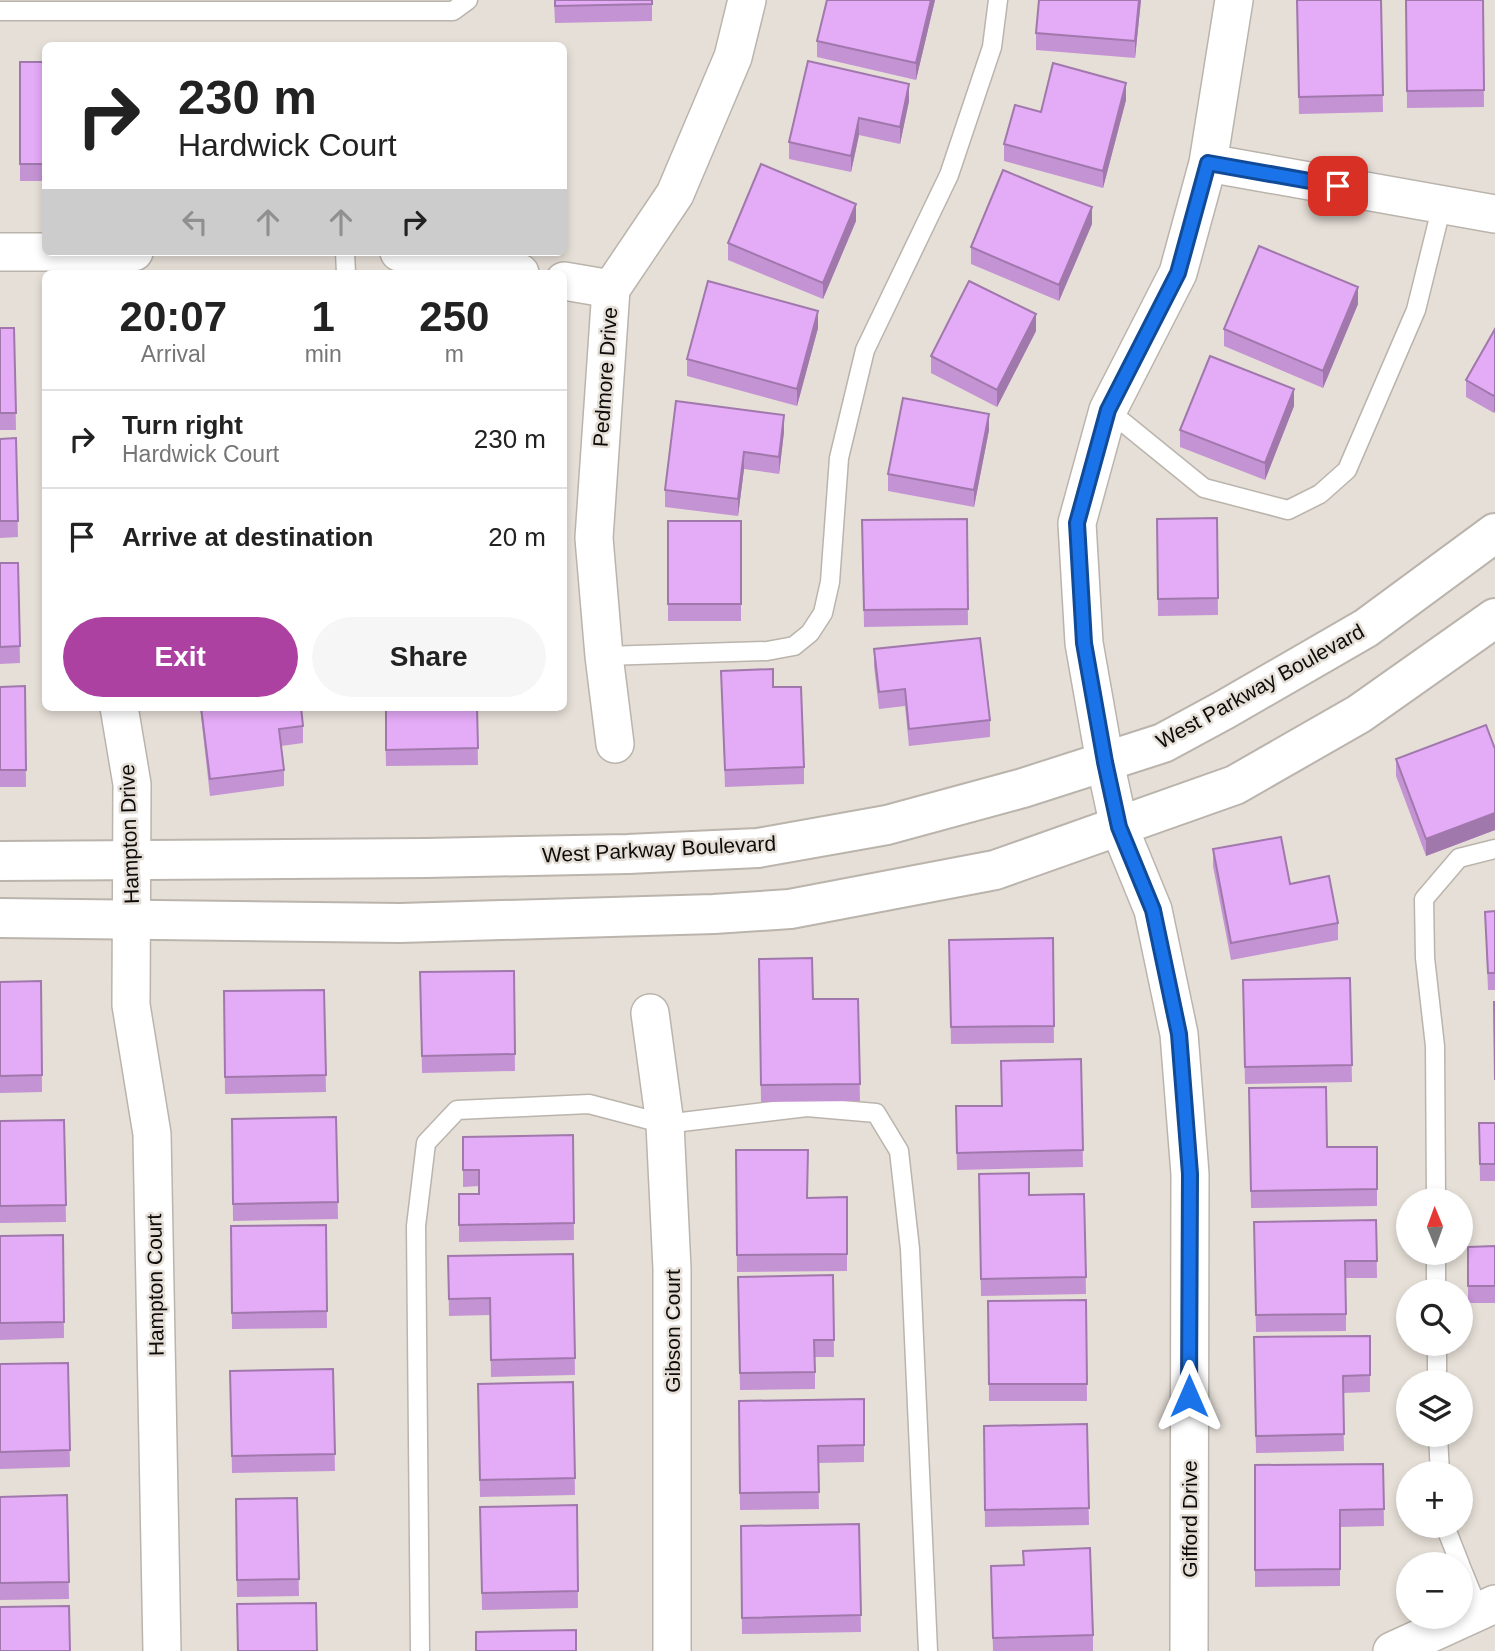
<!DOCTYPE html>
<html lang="en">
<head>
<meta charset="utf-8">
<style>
  body { margin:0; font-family:Helvetica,sans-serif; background:#f6f6f6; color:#222; height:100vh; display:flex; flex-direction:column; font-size:26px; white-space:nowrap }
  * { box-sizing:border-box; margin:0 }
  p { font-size:23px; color:#767676 }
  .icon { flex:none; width:38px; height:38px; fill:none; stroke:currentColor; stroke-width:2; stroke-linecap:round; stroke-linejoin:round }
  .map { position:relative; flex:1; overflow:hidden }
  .drawer { position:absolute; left:42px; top:270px; width:525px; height:441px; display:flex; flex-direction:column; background:#fff; border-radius:10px; box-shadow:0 4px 10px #0003 }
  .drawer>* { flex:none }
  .hud { position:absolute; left:42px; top:42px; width:525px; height:214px; border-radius:10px; box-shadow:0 4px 10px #0003; background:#fff; color:#222; overflow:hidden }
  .needle { width:46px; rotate:359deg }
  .fabs { position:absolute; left:1396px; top:1188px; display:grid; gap:14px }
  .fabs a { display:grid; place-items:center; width:77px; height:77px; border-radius:50%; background:#fff; box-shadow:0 4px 10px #0003; font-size:35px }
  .pin { position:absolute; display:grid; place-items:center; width:60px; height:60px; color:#fff; margin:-30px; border-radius:14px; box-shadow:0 4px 10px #0006 }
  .me { position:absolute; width:77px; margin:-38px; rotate:0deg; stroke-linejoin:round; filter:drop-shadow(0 0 5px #0008) }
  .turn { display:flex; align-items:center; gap:24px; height:147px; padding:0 21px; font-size:32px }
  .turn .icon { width:91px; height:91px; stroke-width:2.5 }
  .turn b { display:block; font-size:49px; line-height:60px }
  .lanes { display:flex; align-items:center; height:66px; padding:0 21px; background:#0003; justify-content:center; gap:35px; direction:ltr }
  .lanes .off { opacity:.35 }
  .eta { display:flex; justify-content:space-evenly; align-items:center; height:119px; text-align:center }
  .eta b { font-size:42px; font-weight:800; line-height:49px }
  .primary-button { display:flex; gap:14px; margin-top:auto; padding:14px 21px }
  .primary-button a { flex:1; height:80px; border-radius:42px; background:#ac41a2; color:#fff; font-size:28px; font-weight:800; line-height:80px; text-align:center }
  .primary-button a+a { background:#f6f6f6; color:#222 }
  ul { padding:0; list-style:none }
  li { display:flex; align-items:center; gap:21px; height:98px; padding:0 21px; border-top:2px solid #e0e0e0 }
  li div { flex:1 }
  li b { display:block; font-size:26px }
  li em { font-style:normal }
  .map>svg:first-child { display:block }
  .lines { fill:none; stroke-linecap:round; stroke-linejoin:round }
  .lane-casing { stroke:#bab4ac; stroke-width:21 }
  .street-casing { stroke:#bab4ac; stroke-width:40 }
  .secondary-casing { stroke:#bab4ac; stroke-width:42 }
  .lane { stroke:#fff; stroke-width:18 }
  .street { stroke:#fff; stroke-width:37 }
  .secondary { stroke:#fff; stroke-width:38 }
  .wall { fill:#c493d4 }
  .shaded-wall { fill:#a078ac }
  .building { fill:#e4abf6; stroke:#a078ac; stroke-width:2 }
  .route-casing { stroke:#114b97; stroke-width:18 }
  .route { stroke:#1a73e8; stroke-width:12 }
  .labels { text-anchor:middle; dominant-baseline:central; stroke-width:5; stroke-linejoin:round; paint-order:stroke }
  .street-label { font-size:21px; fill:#0e0c0a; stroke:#e5dfd7 }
</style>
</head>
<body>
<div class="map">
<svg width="1495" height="1651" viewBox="0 0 1495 1651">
  <rect width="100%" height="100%" fill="#e5dfd7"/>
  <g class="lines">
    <defs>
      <path id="lane" d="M 0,11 L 453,11 L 468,0
        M 345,252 L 346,273
        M 1108,410 L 1204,488 L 1288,510 L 1320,494 L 1347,470 L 1416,310 L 1442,205
        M 604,656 L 767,651 L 794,646 L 810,633 L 823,613 L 830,582 L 839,458 L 865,350 L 949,175 L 992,47 L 998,0
        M 1436,1200 L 1435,1046 L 1425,958 L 1424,899 L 1459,858 L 1495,849
        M 1436,1253 L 1436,1292
        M 1437,1344 L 1437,1382
        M 1438,1435 L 1440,1474
        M 1445,1526 L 1460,1564
        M 1461,1567 L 1479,1611
        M 420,1651 L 416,1226 L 426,1143 L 457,1110 L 589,1104 L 665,1124 L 807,1107 L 876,1113 L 899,1151 L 910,1249 L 928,1651"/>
      <path id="street" d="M 1208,163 L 1495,214
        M 0,252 L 134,252
        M 399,252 L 520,273
        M 564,281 L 611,289
        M 119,707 L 132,784 L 131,1005 L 152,1134 L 162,1651
        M 615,744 L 604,656 L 594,538 L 611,289 L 675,194 L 733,57 L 747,0
        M 650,1013 L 665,1124 L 672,1269 L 672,1651
        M 1189,1651 L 1190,1174 L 1179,1034 L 1153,910 L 1119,827 L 1105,762 L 1084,643 L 1077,523 L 1108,410 L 1178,273 L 1208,163 L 1234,0
        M 1392,1651 L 1495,1604"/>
      <path id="secondary" d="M 0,861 L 426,858 L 628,854 L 758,848 L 887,825 L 1023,788 L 1163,743 L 1224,710 L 1366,628 L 1495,533
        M 0,918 L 400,923 L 714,914 L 790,909 L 995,870 L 1235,785 L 1359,714 L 1495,618"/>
    </defs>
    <use href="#lane" class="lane-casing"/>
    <use href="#street" class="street-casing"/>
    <use href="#secondary" class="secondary-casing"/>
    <use href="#lane" class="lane"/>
    <use href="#street" class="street"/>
    <use href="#secondary" class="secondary"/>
  </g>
  <path class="wall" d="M 554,0 L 652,0 L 652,21 L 555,23 Z
    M 935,0 L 916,80 L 817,57 L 817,41 Z
    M 1039,0 L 1141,0 L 1135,58 L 1036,50 L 1036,33 Z
    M 1297,0 L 1381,0 L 1383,112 L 1299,114 Z
    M 1406,0 L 1483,0 L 1484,107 L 1407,108 Z
    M 20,62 L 46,62 L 46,181 L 20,181 Z
    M 1126,100 L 1103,188 L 1004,161 L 1004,144 L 1041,112 Z
    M 909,101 L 900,144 L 859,135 L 851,172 L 789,159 L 789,142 Z
    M 856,221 L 823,299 L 728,260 L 728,243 Z
    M 1092,224 L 1059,301 L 971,264 L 971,247 Z
    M 1358,304 L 1323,388 L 1224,346 L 1224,329 Z
    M 0,328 L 14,328 L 16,430 L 0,430 Z
    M 818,328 L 797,406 L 687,376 L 687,359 Z
    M 1495,329 L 1495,411 L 1494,413 L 1466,397 L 1466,380 Z
    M 1036,331 L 997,407 L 931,373 L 931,356 Z
    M 1294,406 L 1265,480 L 1180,447 L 1180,430 Z
    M 989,430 L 974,507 L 888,491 L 888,474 Z
    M 784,432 L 779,474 L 744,469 L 738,516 L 665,507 L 665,490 Z
    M 16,438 L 18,537 L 0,538 L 0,439 Z
    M 1217,518 L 1218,615 L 1158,616 L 1157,519 Z
    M 967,519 L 968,625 L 864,627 L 862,520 Z
    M 668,521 L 741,521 L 741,621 L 668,621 Z
    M 0,563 L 18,563 L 20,663 L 0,664 Z
    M 874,649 L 990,720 L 990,737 L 909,746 L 905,706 L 879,709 L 874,666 Z
    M 721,671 L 773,687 L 804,767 L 804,784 L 725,787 Z
    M 25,686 L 26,787 L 0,787 L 0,687 Z
    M 200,707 L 301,707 L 303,726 L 303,743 L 281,746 L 284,770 L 284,786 L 210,796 Z
    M 385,707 L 477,707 L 478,765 L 386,766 Z
    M 1495,749 L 1495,830 L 1426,856 L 1396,776 L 1396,759 Z
    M 1213,849 L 1290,884 L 1338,923 L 1338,940 L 1231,960 L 1213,866 Z
    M 1495,911 L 1495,990 L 1488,990 L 1485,912 Z
    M 1053,938 L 1054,1043 L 951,1044 L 949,940 Z
    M 759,959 L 813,999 L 858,999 L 860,1101 L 761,1102 Z
    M 514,971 L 515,1071 L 422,1073 L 420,972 Z
    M 1350,978 L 1352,1082 L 1245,1084 L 1243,980 Z
    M 41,981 L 42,1092 L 0,1093 L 0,982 Z
    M 324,990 L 326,1092 L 225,1094 L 224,991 Z
    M 1081,1059 L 1083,1167 L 957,1170 L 956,1123 L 1002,1106 Z
    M 1249,1088 L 1327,1147 L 1377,1147 L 1377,1206 L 1251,1208 Z
    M 336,1117 L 338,1219 L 233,1221 L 232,1119 Z
    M 64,1120 L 66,1222 L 0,1223 L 0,1121 Z
    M 1479,1123 L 1495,1123 L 1495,1181 L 1480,1181 Z
    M 573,1135 L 574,1240 L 459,1242 L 459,1194 L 479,1194 L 479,1186 L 463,1187 L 463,1137 Z
    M 736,1150 L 807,1198 L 847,1197 L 847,1271 L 737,1272 Z
    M 979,1174 L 1029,1195 L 1084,1194 L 1086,1294 L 981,1296 Z
    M 1376,1220 L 1377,1278 L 1346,1278 L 1346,1331 L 1256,1332 L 1254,1222 Z
    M 326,1225 L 327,1328 L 232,1329 L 231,1226 Z
    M 63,1235 L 64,1338 L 0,1340 L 0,1236 Z
    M 1495,1246 L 1495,1303 L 1468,1303 L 1468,1247 Z
    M 573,1254 L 575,1375 L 491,1377 L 490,1315 L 449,1316 L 448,1256 Z
    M 833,1275 L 834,1357 L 815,1357 L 815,1389 L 740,1390 L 738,1277 Z
    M 1086,1300 L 1087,1401 L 989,1401 L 988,1301 Z
    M 1370,1336 L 1370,1392 L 1343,1393 L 1344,1451 L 1256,1453 L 1254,1337 Z
    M 68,1363 L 70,1467 L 0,1469 L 0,1364 Z
    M 333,1369 L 335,1471 L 232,1473 L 230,1371 Z
    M 573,1382 L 575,1495 L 480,1497 L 478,1384 Z
    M 864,1399 L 864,1462 L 818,1463 L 819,1509 L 740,1510 L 739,1401 Z
    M 1087,1424 L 1089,1525 L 985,1527 L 984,1426 Z
    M 1383,1464 L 1384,1526 L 1340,1527 L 1340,1586 L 1255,1587 L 1255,1465 Z
    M 67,1495 L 69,1599 L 0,1600 L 0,1497 Z
    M 297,1498 L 299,1596 L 237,1597 L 236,1499 Z
    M 577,1505 L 578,1608 L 482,1610 L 480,1507 Z
    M 859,1524 L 861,1632 L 742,1634 L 741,1526 Z
    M 1023,1551 L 1093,1635 L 1093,1651 L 993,1651 L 991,1566 L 1023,1565 Z"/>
  <path class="shaded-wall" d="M 931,0 L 935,0 L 916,80 L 916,63 Z
    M 1139,0 L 1141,0 L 1135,58 L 1135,41 Z
    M 1126,83 L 1126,100 L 1103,188 L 1103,171 Z
    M 909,84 L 909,101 L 900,144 L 900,127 Z
    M 859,118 L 859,135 L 851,172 L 851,156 Z
    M 856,204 L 856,221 L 823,299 L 823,283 Z
    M 1092,207 L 1092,224 L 1059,301 L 1059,285 Z
    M 1358,287 L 1358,304 L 1323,388 L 1323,371 Z
    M 818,311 L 818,328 L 797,406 L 797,389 Z
    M 1036,314 L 1036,331 L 997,407 L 997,390 Z
    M 1294,389 L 1294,406 L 1265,480 L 1265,463 Z
    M 1495,394 L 1495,411 L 1494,413 L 1494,396 Z
    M 989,414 L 989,430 L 974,507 L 974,490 Z
    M 784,415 L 784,432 L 779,474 L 779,457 Z
    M 744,452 L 744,469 L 738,516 L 738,499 Z
    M 1495,813 L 1495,830 L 1426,856 L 1426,839 Z"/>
  <path class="building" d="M 555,0 L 652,0 L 652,4 L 555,6 Z
    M 827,0 L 931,0 L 916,63 L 817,41 Z
    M 1039,0 L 1139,0 L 1135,41 L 1036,33 Z
    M 1297,0 L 1381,0 L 1383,95 L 1299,97 Z
    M 1406,0 L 1483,0 L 1484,90 L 1407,91 Z
    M 808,61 L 909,84 L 900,127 L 859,118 L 851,156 L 789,142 Z
    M 20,62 L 46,62 L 46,164 L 20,164 Z
    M 1053,63 L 1126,83 L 1103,171 L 1004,144 L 1015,105 L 1041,112 Z
    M 761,164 L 856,204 L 823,283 L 728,243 Z
    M 1003,170 L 1092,207 L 1059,285 L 971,247 Z
    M 1259,246 L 1358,287 L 1323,371 L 1224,329 Z
    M 708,281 L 818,311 L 797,389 L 687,359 Z
    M 969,281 L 1036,314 L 997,390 L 931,356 Z
    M 0,328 L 14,328 L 16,413 L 0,413 Z
    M 1495,329 L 1495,394 L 1494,396 L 1466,380 Z
    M 1210,356 L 1294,389 L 1265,463 L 1180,430 Z
    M 903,398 L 989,414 L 974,490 L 888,474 Z
    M 676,401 L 784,415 L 779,457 L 744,452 L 738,499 L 665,490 Z
    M 16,438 L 18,521 L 0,521 L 0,439 Z
    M 1217,518 L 1218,598 L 1158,599 L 1157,519 Z
    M 967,519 L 968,609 L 864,610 L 862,520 Z
    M 668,521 L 741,521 L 741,604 L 668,604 Z
    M 0,563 L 18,563 L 20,646 L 0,647 Z
    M 980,638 L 990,720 L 909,729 L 905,689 L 879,692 L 874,649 Z
    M 773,669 L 773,687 L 801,687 L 804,767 L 725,770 L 721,671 Z
    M 25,686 L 26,770 L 0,770 L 0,687 Z
    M 201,707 L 301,707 L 303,726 L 279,729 L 284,770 L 210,779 Z
    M 386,707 L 477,707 L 478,748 L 386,750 Z
    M 1486,725 L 1495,749 L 1495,813 L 1426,839 L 1396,759 Z
    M 1281,837 L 1290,884 L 1329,876 L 1338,923 L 1231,943 L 1213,849 Z
    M 1495,911 L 1495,973 L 1488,973 L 1485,912 Z
    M 1053,938 L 1054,1026 L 951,1027 L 949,940 Z
    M 812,958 L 813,999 L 858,999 L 860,1084 L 761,1085 L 759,959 Z
    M 514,971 L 515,1054 L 422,1056 L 420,972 Z
    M 1350,978 L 1352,1065 L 1245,1067 L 1243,980 Z
    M 41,981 L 42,1075 L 0,1076 L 0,982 Z
    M 324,990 L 326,1075 L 225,1077 L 224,991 Z
    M 1494,1002 L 1495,1002 L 1495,1080 Z
    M 1081,1059 L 1083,1150 L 957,1153 L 956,1106 L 1002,1106 L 1001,1061 Z
    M 1326,1087 L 1327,1147 L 1377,1147 L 1377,1189 L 1251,1191 L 1249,1088 Z
    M 336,1117 L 338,1202 L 233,1204 L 232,1119 Z
    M 64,1120 L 66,1205 L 0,1206 L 0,1121 Z
    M 1479,1123 L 1495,1123 L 1495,1164 L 1480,1164 Z
    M 573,1135 L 574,1223 L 459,1225 L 459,1194 L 479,1194 L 479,1170 L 463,1170 L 463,1137 Z
    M 736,1150 L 808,1150 L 807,1198 L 847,1197 L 847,1254 L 737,1255 Z
    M 1029,1173 L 1029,1195 L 1084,1194 L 1086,1277 L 981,1279 L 979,1174 Z
    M 1376,1220 L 1377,1261 L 1345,1261 L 1346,1314 L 1256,1315 L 1254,1222 Z
    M 326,1225 L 327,1311 L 232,1313 L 231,1226 Z
    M 63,1235 L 64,1322 L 0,1323 L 0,1236 Z
    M 1495,1246 L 1495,1286 L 1468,1286 L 1468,1247 Z
    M 573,1254 L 575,1358 L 491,1360 L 490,1298 L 449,1299 L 448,1256 Z
    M 833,1275 L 834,1340 L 814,1340 L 815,1372 L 740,1373 L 738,1277 Z
    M 1086,1300 L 1087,1384 L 989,1384 L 988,1301 Z
    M 1370,1336 L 1370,1375 L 1343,1376 L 1344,1434 L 1256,1436 L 1254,1337 Z
    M 68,1363 L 70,1450 L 0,1452 L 0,1364 Z
    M 333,1369 L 335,1454 L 232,1456 L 230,1371 Z
    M 573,1382 L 575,1478 L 480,1480 L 478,1384 Z
    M 864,1399 L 864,1445 L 818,1446 L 819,1492 L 740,1493 L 739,1401 Z
    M 1087,1424 L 1089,1508 L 985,1510 L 984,1426 Z
    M 1383,1464 L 1384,1509 L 1340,1510 L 1340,1569 L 1255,1570 L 1255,1465 Z
    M 67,1495 L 69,1582 L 0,1583 L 0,1497 Z
    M 297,1498 L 299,1579 L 237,1580 L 236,1499 Z
    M 577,1505 L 578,1591 L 482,1593 L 480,1507 Z
    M 859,1524 L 861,1615 L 742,1618 L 741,1526 Z
    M 1090,1548 L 1093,1635 L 993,1638 L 991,1566 L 1024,1565 L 1023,1551 Z
    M 316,1603 L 317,1651 L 238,1651 L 237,1604 Z
    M 69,1606 L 70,1651 L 0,1651 L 0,1607 Z
    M 576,1630 L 576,1651 L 476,1651 L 476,1632 Z"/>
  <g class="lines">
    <defs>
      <path id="route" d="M 1189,1396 L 1190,1174 L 1179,1034 L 1153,910 L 1119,827 L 1105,762 L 1084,643 L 1077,523 L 1108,410 L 1178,273 L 1208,163 L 1338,186"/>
    </defs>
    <use href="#route" class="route-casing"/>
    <use href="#route" class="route"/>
  </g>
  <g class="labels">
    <g class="street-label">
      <text transform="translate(605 377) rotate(-86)">Pedmore Drive</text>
      <text transform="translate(1260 686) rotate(-29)">West Parkway Boulevard</text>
      <text transform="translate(129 834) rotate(-92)">Hampton Drive</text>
      <text transform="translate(659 849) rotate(-3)">West Parkway Boulevard</text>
      <text transform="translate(155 1285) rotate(-91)">Hampton Court</text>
      <text transform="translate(672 1331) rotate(-90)">Gibson Court</text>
      <text transform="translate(1189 1519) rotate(-90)">Gifford Drive</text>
    </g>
  </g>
</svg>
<div class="fabs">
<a><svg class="needle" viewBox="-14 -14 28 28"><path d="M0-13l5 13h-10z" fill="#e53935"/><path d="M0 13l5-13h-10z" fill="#767676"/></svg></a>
<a><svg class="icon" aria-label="search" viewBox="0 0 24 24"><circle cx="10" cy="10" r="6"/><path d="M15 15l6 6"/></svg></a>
<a><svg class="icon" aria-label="layers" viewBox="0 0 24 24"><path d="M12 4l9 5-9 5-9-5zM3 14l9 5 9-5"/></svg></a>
<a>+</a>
<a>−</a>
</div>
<div class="pin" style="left:1338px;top:186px;background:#d93025"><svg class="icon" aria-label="arrive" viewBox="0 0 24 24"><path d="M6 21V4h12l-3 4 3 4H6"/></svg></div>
<svg class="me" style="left:1189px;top:1396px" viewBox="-20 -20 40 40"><path d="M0-17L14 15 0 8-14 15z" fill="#1a73e8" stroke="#fff" stroke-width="4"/></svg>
<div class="hud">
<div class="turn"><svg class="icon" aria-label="right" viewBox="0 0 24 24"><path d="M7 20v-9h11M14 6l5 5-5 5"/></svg><div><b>230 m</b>Hardwick Court</div></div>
<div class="lanes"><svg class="icon off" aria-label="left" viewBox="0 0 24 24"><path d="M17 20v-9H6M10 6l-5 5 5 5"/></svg><svg class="icon off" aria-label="ahead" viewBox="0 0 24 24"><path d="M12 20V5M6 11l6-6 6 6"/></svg><svg class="icon off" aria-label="ahead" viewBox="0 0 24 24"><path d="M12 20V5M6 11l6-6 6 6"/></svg><svg class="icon" aria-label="right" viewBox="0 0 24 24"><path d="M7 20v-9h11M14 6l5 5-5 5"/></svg></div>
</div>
<section class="drawer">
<div class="eta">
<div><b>20:07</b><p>Arrival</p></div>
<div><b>1</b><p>min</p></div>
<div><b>250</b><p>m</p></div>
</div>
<ul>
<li><svg class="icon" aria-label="right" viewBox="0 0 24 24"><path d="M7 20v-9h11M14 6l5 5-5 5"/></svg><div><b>Turn right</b><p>Hardwick Court</p></div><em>230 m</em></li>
<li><svg class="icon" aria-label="arrive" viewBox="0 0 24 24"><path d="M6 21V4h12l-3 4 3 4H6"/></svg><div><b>Arrive at destination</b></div><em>20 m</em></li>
</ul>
<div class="primary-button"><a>Exit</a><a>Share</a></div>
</section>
</div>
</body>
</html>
